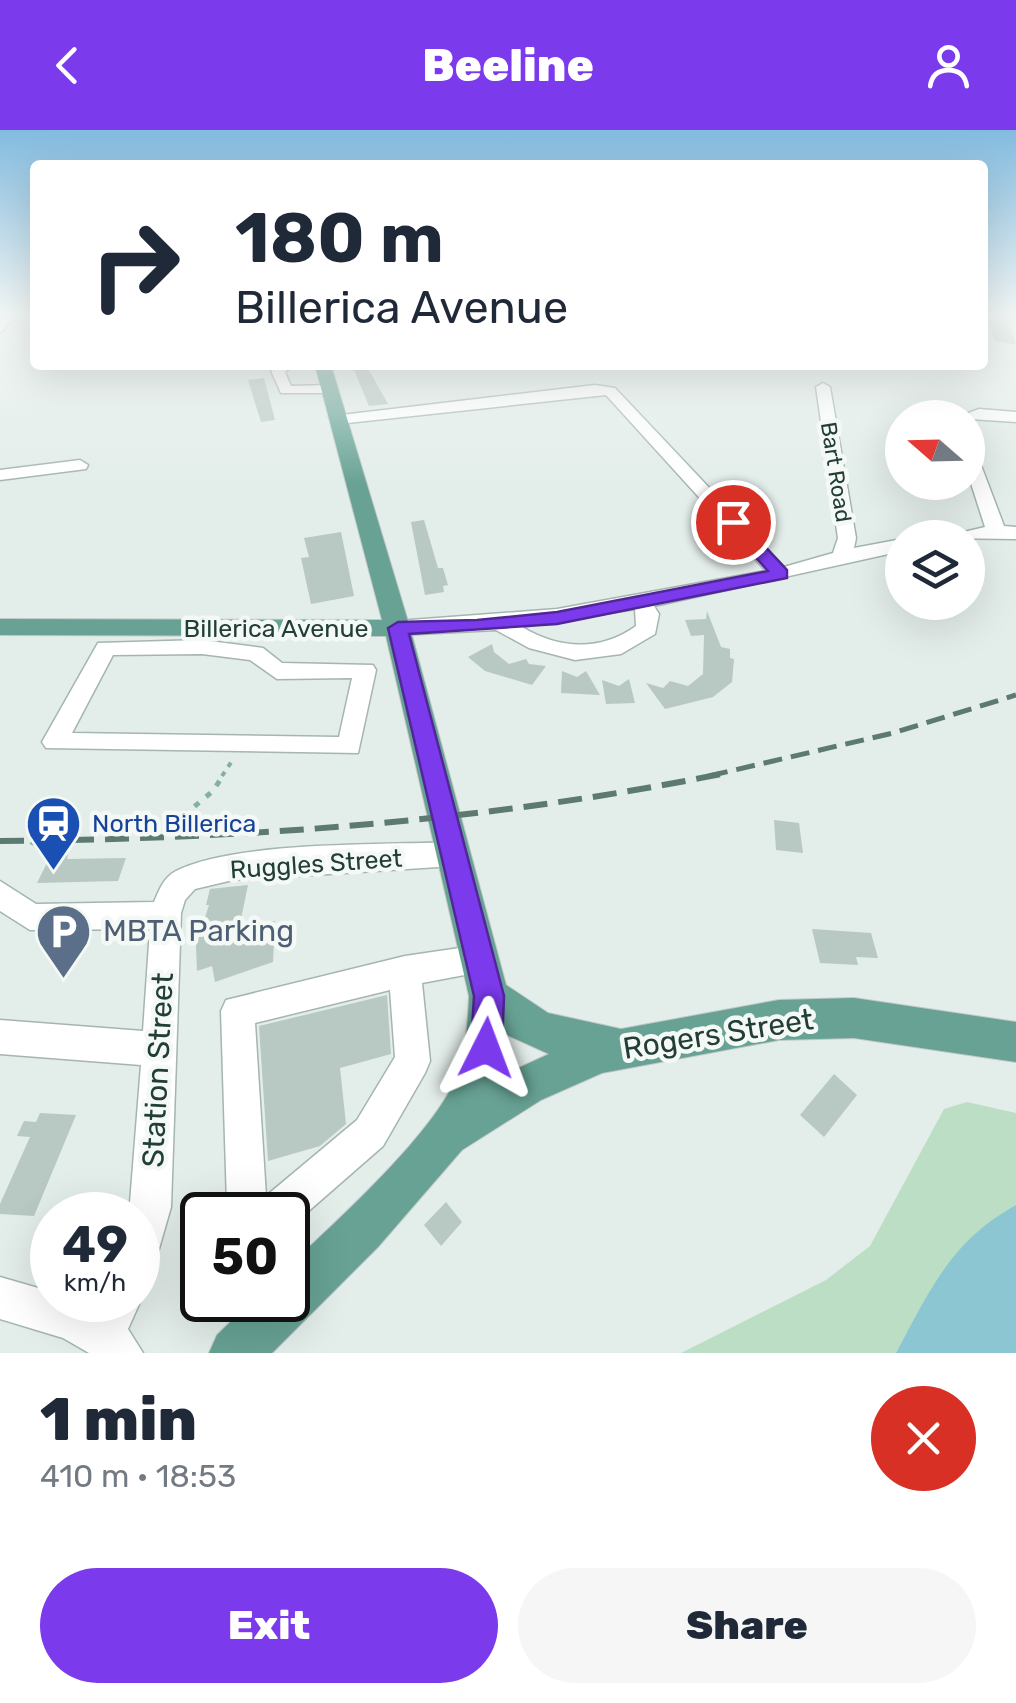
<!DOCTYPE html>
<html lang="en">
<head>
<meta charset="utf-8">
<style>
  body { margin:0; font-family:Rubik,sans-serif; background:#f6f6f7; color:#1f2937; height:100vh; display:flex; flex-direction:column; font-size:38px; white-space:nowrap }
  * { box-sizing:border-box; margin:0 }
  p { font-size:32px; color:#747a83 }
  .icon { flex:none; width:55px; height:55px; fill:none; stroke:currentColor; stroke-width:2; stroke-linecap:round; stroke-linejoin:round }
  .map { position:relative; height:1223px; overflow:hidden }
  .details { display:flex; flex-direction:column; background:#fff; flex:1 }
  .details>* { flex:none }
  .top-card { position:absolute; left:30px; top:30px; width:958px; height:210px; border-radius:10px; box-shadow:0 10px 40px #0002; background:#fff; color:#1f2937; overflow:hidden }
  .needle { width:65px; rotate:290deg }
  .buttons { position:absolute; left:885px; top:270px; display:grid; gap:20px }
  .buttons a { display:grid; place-items:center; width:100px; height:100px; border-radius:50%; background:#fff; box-shadow:0 10px 40px #0002; font-size:50px }
  .speed { position:absolute; left:30px; top:1062px; display:flex; gap:20px; font-size:50px; font-weight:700; text-align:center }
  .speed>* { display:grid; place-content:center; width:130px; height:130px; border-radius:50%; background:#fff; box-shadow:0 10px 40px #0002; line-height:1 }
  .speed small { font-size:25px; font-weight:400 }
  .speed .limit { border:5px solid #111; border-radius:15px; background:#fff; color:#111 }
  .pin { position:absolute; display:grid; place-items:center; width:85px; height:85px; color:#fff; margin:-42px; border:5px solid #fff; border-radius:50%; box-shadow:0 2px 10px #0007 }
  .me { position:absolute; width:110px; margin:-55px; rotate:3deg; stroke-linejoin:round; filter:drop-shadow(0 0 8px #0008) }
  .turn { display:flex; align-items:center; gap:35px; height:210px; padding:0 40px; font-size:45px }
  .turn .icon { width:130px; height:130px; stroke-width:2.5 }
  .turn b { display:block; font-size:70px; line-height:85px }
  .round { display:grid; place-items:center; flex:none; width:105px; height:105px; border-radius:52px; background:#f6f6f7 }
  .head { display:flex; align-items:center; justify-content:space-between; height:170px; padding:0 40px }
  h1 { font-size:60px; font-weight:800; line-height:75px }
  .primary-button { display:flex; gap:20px; margin-top:auto; padding:20px 40px }
  .primary-button a { flex:1; height:115px; border-radius:60px; background:#7c3aed; color:#fff; font-size:40px; font-weight:800; line-height:115px; text-align:center }
  .primary-button a+a { background:#f6f6f7; color:#1f2937 }
  header { display:flex; justify-content:space-between; align-items:center; height:130px; padding:0 40px; background:#7c3aed; color:#fff; font-size:45px; font-weight:800 }
  .map>svg:first-child { display:block }
  .green { fill:#bcdec5 }
  .water { fill:#8bc6d2 }
  .building { fill:#b8c8c2 }
  .lines { fill:none; stroke-linecap:round; stroke-linejoin:round }
  .minor-casing { stroke:#a5b5b0; stroke-width:3 }
  .major-casing { stroke:#c1c9c7; stroke-width:2 }
  .path-far1 { stroke:#83b0a3; stroke-width:4; stroke-dasharray:5 6; stroke-linecap:butt }
  .path { stroke:#83b0a3; stroke-width:5; stroke-dasharray:6 9; stroke-linecap:butt }
  .minor { fill:#fff; fill-rule:evenodd }
  .major { fill:#67a294; fill-rule:evenodd }
  .rail-far1 { stroke:#5d7a72; stroke-width:5; stroke-dasharray:19 9; stroke-linecap:butt }
  .rail { stroke:#5d7a72; stroke-width:6; stroke-dasharray:24 11; stroke-linecap:butt }
  .route { fill:#7c3aed; stroke:#51269a; stroke-width:2.5 }
  .labels { text-anchor:middle; dominant-baseline:central; stroke-width:9; stroke-linejoin:round; paint-order:stroke }
  .far-street-label { font-size:22px; fill:#223e37; stroke:#f4f9f6 }
  .street-label { font-size:25px; fill:#223e37; stroke:#f4f9f6 }
  .transit-label { font-size:25px; fill:#164399; stroke:#f4f9f6; text-anchor:start }
  .near-service-label { font-size:30px; fill:#4e5e75; stroke:#f4f9f6; text-anchor:start }
  .near-street-label { font-size:30px; fill:#223e37; stroke:#f4f9f6 }
</style>
</head>
<body>
<header><svg class="icon" aria-label="back" viewBox="0 0 24 24"><path d="M15 5l-7 7 7 7"/></svg>Beeline<svg class="icon" aria-label="person" viewBox="0 0 24 24"><circle cx="12" cy="8" r="4"/><path d="M4 21q1-7 8-7t8 7"/></svg></header>
<div class="map">
<svg width="1016" height="1223" viewBox="0 0 1016 1223">
  <rect width="100%" height="100%" fill="#e3ede9"/>
  <path class="green" d="M 967,972 L 1016,983 L 1016,1075 C 959,1106 926,1167 896,1223 L 681,1223 L 826,1150 L 870,1116 L 944,979 Z"/>
  <path class="water" d="M 1016,1075 L 1016,1223 L 896,1223 C 930,1160 951,1111 1016,1075 Z"/>
  <path class="building" d="M 987,191 L 1008,192 L 1016,215 L 995,211 Z
    M 352,235 L 366,235 L 388,274 L 369,276 Z
    M 264,248 L 275,290 L 261,292 L 248,250 Z
    M 424,390 L 438,438 L 443,438 L 448,455 L 443,456 L 444,462 L 425,465 L 411,392 Z
    M 341,402 L 354,466 L 311,474 L 301,428 L 309,427 L 304,408 Z
    M 707,481 L 721,517 L 730,519 L 730,528 L 734,529 L 732,552 L 713,567 L 665,579 L 646,553 L 663,558 L 670,551 L 688,556 L 703,544 L 704,505 L 691,506 L 685,490 L 706,489 Z
    M 492,514 L 494,522 L 509,534 L 526,529 L 529,534 L 546,536 L 532,555 L 485,541 L 468,527 Z
    M 562,541 L 577,547 L 586,541 L 600,565 L 561,563 Z
    M 629,549 L 635,573 L 606,574 L 602,550 L 619,556 Z
    M 774,690 L 799,693 L 803,723 L 776,720 Z
    M 51,725 L 68,725 L 67,729 L 126,728 L 118,751 L 37,753 Z
    M 248,755 L 240,794 L 275,791 L 273,832 L 215,852 L 212,836 L 197,841 L 196,816 L 209,775 L 206,775 L 210,759 Z
    M 812,799 L 871,803 L 878,828 L 856,827 L 858,835 L 820,833 Z
    M 387,865 L 391,924 L 340,938 L 346,994 L 320,1016 L 268,1031 L 259,896 Z
    M 834,944 L 857,965 L 824,1007 L 800,985 Z
    M 40,983 L 76,985 L 34,1086 L 0,1084 L 0,1074 L 30,1007 L 17,1006 L 24,991 L 36,992 Z
    M 446,1072 L 462,1092 L 441,1116 L 424,1095 Z"/>
  <g class="lines">
    <defs>
      <path id="minor" d="M 5,183 L 18,183 L 0,203 L 0,191 Z
        M 278,235 L 294,235 L 285,242 L 291,256 L 330,255 L 337,259 L 330,263 L 281,263 L 271,241 Z
        M 823,253 L 830,257 L 856,408 L 854,418 L 902,409 L 902,421 L 654,476 L 659,484 L 655,504 L 621,524 L 575,530 L 529,518 L 496,500 L 397,505 L 386,498 L 397,491 L 557,479 L 766,441 L 606,265 L 338,294 L 333,292 L 333,286 L 595,255 L 615,258 L 784,437 L 833,423 L 838,408 L 816,257 ZM 635,479 L 636,496 C 600,522 559,519 522,497 Z
        M 979,279 L 1016,282 L 1016,292 L 955,288 Z
        M 968,317 L 976,322 L 1004,396 L 1016,397 L 1016,409 L 938,408 L 985,397 L 968,344 Z
        M 80,330 L 88,335 L 86,339 L 0,350 L 0,340 Z
        M 202,510 L 263,518 L 282,533 L 373,535 L 376,540 L 358,623 L 46,618 L 42,612 L 98,513 ZM 202,524 L 250,530 L 277,549 L 352,548 L 339,607 L 72,603 L 113,525 Z
        M 454,712 L 464,716 L 468,724 L 464,732 L 454,736 L 233,750 L 195,759 L 185,770 L 181,783 L 171,1077 L 152,1143 L 138,1149 L 138,1085 L 129,1085 L 141,935 L 0,924 L 0,890 L 143,901 L 150,799 L 30,800 L 0,781 L 0,751 L 36,774 L 154,772 C 159,760 164,747 176,741 C 235,711 384,715 454,712 Z
        M 480,815 L 491,820 L 496,830 L 491,840 L 422,853 L 430,931 L 425,943 L 383,1016 L 288,1099 L 288,1085 L 231,1085 L 227,1074 L 221,881 L 226,870 L 405,826 ZM 390,860 L 395,927 L 357,990 L 266,1066 L 255,893 Z
        M 0,1147 L 52,1162 L 52,1170 L 75,1170 L 94,1178 L 98,1170 L 138,1170 L 138,1162 L 141,1170 L 128,1199 L 143,1223 L 89,1223 L 63,1208 L 0,1189 Z"/>
      <path id="major" d="M 315,235 L 331,235 L 410,498 L 506,855 L 548,883 L 621,899 L 779,870 L 854,868 L 1016,892 L 1016,932 L 854,908 L 779,910 L 602,943 L 541,970 L 462,1020 L 378,1117 L 272,1223 L 209,1223 L 217,1205 L 253,1170 L 288,1170 L 288,1137 C 333,1094 440,999 458,942 C 466,917 468,892 469,866 L 386,506 L 0,505 L 0,489 L 382,490 ZM 507,905 L 549,924 L 499,947 Z"/>
    </defs>
    <use href="#minor" class="minor-casing"/>
    <use href="#major" class="major-casing"/>
    <path class="path-far1" d="M 222,646 L 232,631"/>
    <path class="path" d="M 183,686 L 213,661 L 224,644
      M 32,715 L 41,697"/>
    <use href="#minor" class="minor"/>
    <use href="#major" class="major"/>
    <path class="rail-far1" d="M 709,646 L 893,603 L 1016,565"/>
    <path class="rail" d="M 0,711 C 243,709 483,692 721,644"/>
  </g>
  <linearGradient id="sky" x2="0" y2="1"><stop stop-color="#83bbdf"/><stop offset="0.52" stop-color="#f2f7f5"/><stop offset="1" stop-color="#f2f7f5" stop-opacity="0"/></linearGradient>
  <rect width="1016" height="355" fill="url(#sky)"/>
  <path class="route" d="M 733,387 L 739,389 L 787,440 L 787,448 L 557,494 L 409,504 L 504,866 L 502,918 L 498,929 L 486,933 L 475,929 L 471,918 L 474,866 L 388,498 L 398,492 L 477,490 L 557,482 L 768,441 L 724,392 Z"/>
  <defs>
    <symbol id="station-pin" viewBox="-11 -11 22 30"><path d="M0 17L-7.5 6A9.5 9.5 0 1 1 7.5 6Z" fill="#1a4fb4" stroke="#f4f9f6"/><path d="M-3-6H3Q5-6 5-4V2Q5 4 3 4L4.5 6H3L1.5 4h-3L-3 6H-4.5L-3 4Q-5 4-5 2V-4Q-5-6-3-6ZM-3.5-4v3h7v-3ZM-3.5 1v1.5H-2V1ZM2 1v1.5H3.5V1Z" fill="#fff"/></symbol>
    <symbol id="parking-pin" viewBox="-11 -11 22 30"><path d="M0 17L-7.5 6A9.5 9.5 0 1 1 7.5 6Z" fill="#5c6f8a" stroke="#f4f9f6"/><path d="M-3.5-5.5H1a3.5 3.5 0 0 1 0 7H-1V5.5H-3.5ZM-1-3.4V-.6H.8a1.4 1.4 0 0 0 0-2.8Z" fill="#fff"/></symbol>
  </defs>
  <g fill-rule="evenodd">
    <use href="#station-pin" x="22" y="662" width="63" height="86"/>
    <use href="#parking-pin" x="32" y="770" width="63" height="86"/>
  </g>
  <g class="labels">
    <g class="far-street-label">
      <text transform="translate(836 342) rotate(81)">Bart Road</text>
    </g>
    <g class="street-label">
      <text x="276" y="498">Billerica Avenue</text>
      <text transform="translate(316 734) rotate(-4)">Ruggles Street</text>
    </g>
    <g class="transit-label">
      <text x="92" y="693">North Billerica</text>
    </g>
    <g class="near-service-label">
      <text x="103" y="801">MBTA Parking</text>
    </g>
    <g class="near-street-label">
      <text transform="translate(718 904) rotate(-9)">Rogers Street</text>
      <text transform="translate(158 940) rotate(-87)">Station Street</text>
    </g>
  </g>
</svg>
<div class="buttons">
<a><svg class="needle" viewBox="-14 -14 28 28"><path d="M0-13l5 13h-10z" fill="#e53935"/><path d="M0 13l5-13h-10z" fill="#747a83"/></svg></a>
<a><svg class="icon" aria-label="layers" viewBox="0 0 24 24"><path d="M12 4l9 5-9 5-9-5zM3 14l9 5 9-5"/></svg></a>
</div>
<div class="speed"><div>49<small>km/h</small></div><div class="limit">50</div></div>
<div class="pin" style="left:733px;top:392px;background:#d93025"><svg class="icon" aria-label="arrive" viewBox="0 0 24 24"><path d="M6 21V4h12l-3 4 3 4H6"/></svg></div>
<svg class="me" style="left:486px;top:918px" viewBox="-20 -20 40 40"><path d="M0-17L14 15 0 8-14 15z" fill="#7c3aed" stroke="#fff" stroke-width="4"/></svg>
<div class="top-card">
<div class="turn"><svg class="icon" aria-label="right" viewBox="0 0 24 24"><path d="M7 20v-9h11M14 6l5 5-5 5"/></svg><div><b>180 m</b>Billerica Avenue</div></div>
</div>
</div>
<section class="details">
<div class="head"><div><h1>1 min</h1><p>410 m · 18:53</p></div><a class="round" style="background:#d93025;color:#fff"><svg class="icon" aria-label="close" viewBox="0 0 24 24"><path d="M6 6l12 12M18 6L6 18"/></svg></a></div>
<div class="primary-button"><a>Exit</a><a>Share</a></div>
</section>
</body>
</html>
